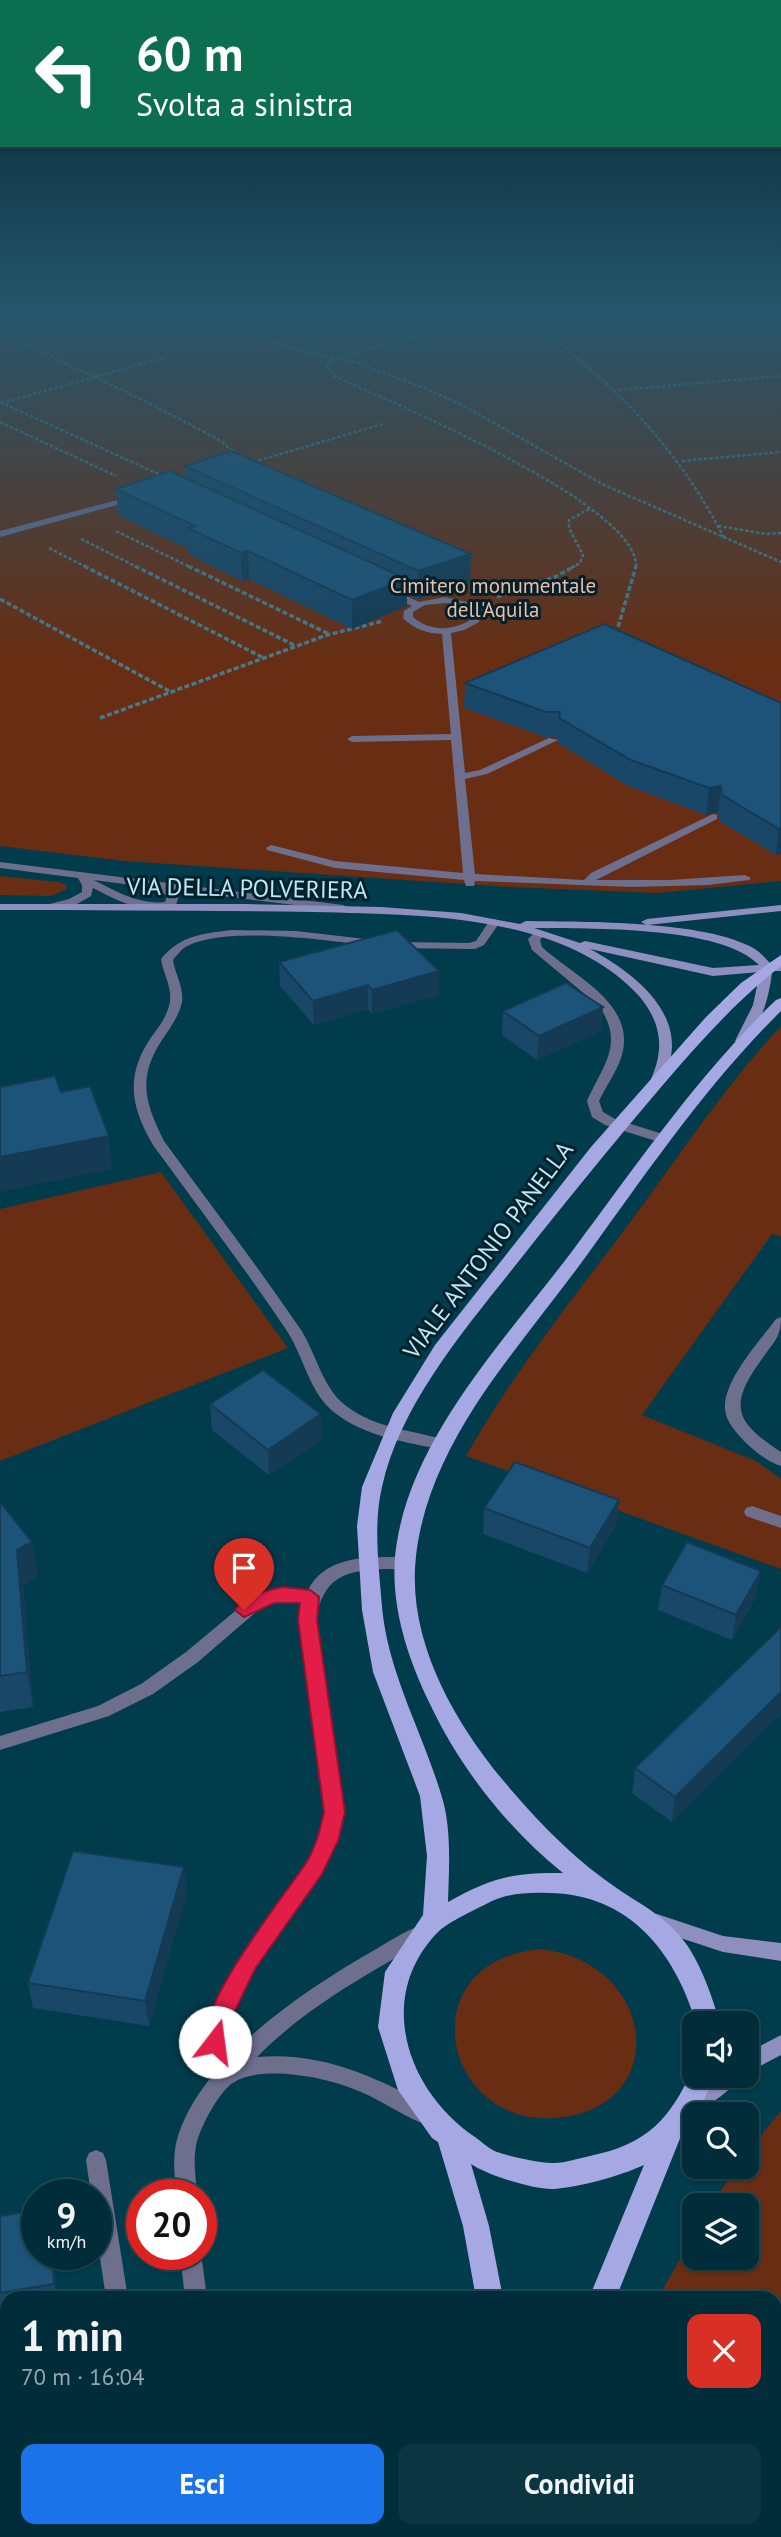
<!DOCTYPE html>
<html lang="it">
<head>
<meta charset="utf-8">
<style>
  body { margin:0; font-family:"PT Sans",sans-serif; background:#0a3541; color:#f1f3f6; height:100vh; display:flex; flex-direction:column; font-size:26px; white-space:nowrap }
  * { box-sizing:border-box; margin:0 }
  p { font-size:23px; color:#95a8ae }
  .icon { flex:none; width:38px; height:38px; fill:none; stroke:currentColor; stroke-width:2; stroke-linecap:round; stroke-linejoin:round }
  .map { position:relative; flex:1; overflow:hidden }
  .side { position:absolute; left:0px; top:2291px; width:782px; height:247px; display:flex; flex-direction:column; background:#002d39; border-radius:21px 21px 0 0; box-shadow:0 2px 5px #0004,0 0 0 2px #224953 }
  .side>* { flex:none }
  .banner { position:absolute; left:0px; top:0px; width:782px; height:147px; box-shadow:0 2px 5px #0004,0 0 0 2px #224953; background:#0b6e4f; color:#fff; overflow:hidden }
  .fabs { position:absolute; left:682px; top:2011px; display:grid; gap:14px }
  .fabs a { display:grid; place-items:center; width:77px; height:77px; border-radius:14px; background:#002d39; box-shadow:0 2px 5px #0004,0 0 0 2px #224953; font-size:35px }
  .speed { position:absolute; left:21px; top:2179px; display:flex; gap:14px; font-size:35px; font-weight:700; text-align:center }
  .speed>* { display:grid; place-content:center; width:91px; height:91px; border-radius:50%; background:#002d39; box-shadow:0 2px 5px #0004,0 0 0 2px #224953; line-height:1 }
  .speed small { font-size:18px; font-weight:400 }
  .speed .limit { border:10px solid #d22; background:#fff; color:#111 }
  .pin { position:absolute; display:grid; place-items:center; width:60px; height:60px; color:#fff; margin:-72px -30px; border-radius:50% 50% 50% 0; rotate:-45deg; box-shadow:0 0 7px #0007 }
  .pin .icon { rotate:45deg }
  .me { position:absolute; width:77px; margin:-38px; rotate:15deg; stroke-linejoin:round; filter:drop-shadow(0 0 5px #0008) }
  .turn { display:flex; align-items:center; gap:24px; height:147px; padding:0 21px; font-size:32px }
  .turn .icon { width:91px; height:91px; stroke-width:2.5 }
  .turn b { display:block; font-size:49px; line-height:60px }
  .round { display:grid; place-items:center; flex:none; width:74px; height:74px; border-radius:14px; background:#0a3541 }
  .overview { display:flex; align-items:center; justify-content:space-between; height:119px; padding:0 21px }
  h1 { font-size:42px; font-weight:800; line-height:52px }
  .primary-button { display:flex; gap:14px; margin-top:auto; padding:14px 21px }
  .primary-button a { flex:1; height:80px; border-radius:14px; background:#1a73e8; color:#fff; font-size:28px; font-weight:800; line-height:80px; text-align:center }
  .primary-button a+a { background:#0a3541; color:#f1f3f6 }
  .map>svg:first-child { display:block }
  .green { fill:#682d12 }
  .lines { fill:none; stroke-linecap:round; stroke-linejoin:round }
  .path-far1 { stroke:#457b8b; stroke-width:2.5; stroke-dasharray:3.5 2; stroke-linecap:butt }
  .path { stroke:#457b8b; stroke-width:3.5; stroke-dasharray:5 2.5; stroke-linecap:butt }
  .lane { fill:#6e6f8d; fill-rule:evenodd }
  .street { fill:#6e6f8d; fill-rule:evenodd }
  .secondary { fill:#8e8fbe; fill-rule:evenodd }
  .primary { fill:#a6a8e4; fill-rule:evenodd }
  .wall { fill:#194767 }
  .shaded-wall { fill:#143a54 }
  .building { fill:#1d5378; stroke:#143a54; stroke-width:2 }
  .route { fill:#e11d48; stroke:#92132f; stroke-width:2 }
  .labels { text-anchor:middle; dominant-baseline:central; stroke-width:6; stroke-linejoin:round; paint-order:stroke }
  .far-park-label { font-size:21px; fill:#f0bca7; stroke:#02212b }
  .street-label { font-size:24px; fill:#bce9f9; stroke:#02212b }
</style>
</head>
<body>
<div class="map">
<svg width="781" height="2537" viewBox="0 0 781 2537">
  <rect width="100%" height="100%" fill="#003c4c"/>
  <path class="green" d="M 0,310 L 781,310 L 781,881 L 657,893 L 509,887 L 124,861 L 0,846 Z
    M 0,876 L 58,882 L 66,885 L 67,889 L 51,896 L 0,895 Z
    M 781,1026 L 781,1237 L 772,1234 L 642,1415 L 756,1461 L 781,1479 L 781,1569 L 466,1456 C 512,1374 572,1300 628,1225 C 678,1158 724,1087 781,1026 Z
    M 161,1172 L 288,1348 L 0,1461 L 0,1209 Z
    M 541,1949 C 656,1963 671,2102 564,2117 C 443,2135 405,1961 541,1949 Z
    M 781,2111 L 781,2537 L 604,2537 L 603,2531 L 775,2530 L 775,2298 L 658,2298 L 695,2233 L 695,2258 L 747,2258 L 747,2205 L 711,2205 L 737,2167 L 747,2166 L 747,2152 Z"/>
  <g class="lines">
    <path class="path-far1" d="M 195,310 L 292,349 L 358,363 L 424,388 L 462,405 L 604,485 L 781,562
      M 516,310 C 605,376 673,438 724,538
      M 752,310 L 781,336
      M 526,317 L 439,330 L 334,358 L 326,366 L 334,376 C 388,401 642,505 636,568
      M 543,329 L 737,310
      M 0,332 L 153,405 L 221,441 L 237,455
      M 618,390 L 781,376
      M 0,402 L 165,477
      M 1,403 L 163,358
      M 0,422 L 116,476
      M 682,461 L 781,452
      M 253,462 L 383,424
      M 718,526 L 767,534 L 781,533
      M 116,531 L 192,568
      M 81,539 L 139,568
      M 49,548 L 88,568
      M 571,568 L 580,563 L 583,555 L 569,528 L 569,520 L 591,508"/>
    <path class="path" d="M 84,566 L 262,657
      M 135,566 L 296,646
      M 188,566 L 329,634
      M 484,583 L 509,593
      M 497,597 L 555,577 L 575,566
      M 0,599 L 169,691
      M 616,634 L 636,566
      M 100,718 L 327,635 L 383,621"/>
    <path class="lane" d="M 494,919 L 500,922 L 484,945 L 475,949 L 397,948 L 391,945 L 397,942 L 469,943 L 476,941 L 490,920 Z
      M 231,930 L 296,931 L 374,940 L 380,943 L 374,946 C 329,941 222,924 184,948 C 180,951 176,956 173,960 C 175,974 184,987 182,1002 C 179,1016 170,1028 162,1040 C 137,1078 145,1103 164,1141 C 209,1203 256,1264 299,1327 C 316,1351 321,1386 345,1405 C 375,1429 413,1430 449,1441 L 452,1445 L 449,1449 L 444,1450 C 406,1442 366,1437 335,1413 C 309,1393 304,1357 287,1331 C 244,1267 198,1207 153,1145 C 131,1107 125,1077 150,1039 C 158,1028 168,1016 170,1001 C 172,987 163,973 161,959 C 181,935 202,934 231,930 Z
      M 540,930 L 546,933 L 540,940 L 542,947 C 573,976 639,1004 621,1058 C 616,1073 606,1086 599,1101 L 603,1112 L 615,1119 L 669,1136 L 671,1139 L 669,1142 L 659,1142 L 605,1125 L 592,1117 L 587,1101 C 603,1065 625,1044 599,1006 L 532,950 L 528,939 L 536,931 Z
      M 781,1317 C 781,1336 775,1341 764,1356 C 729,1404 732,1420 781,1452 L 781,1466 C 768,1462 754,1451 744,1441 C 736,1432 726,1422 725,1409 C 723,1380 760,1341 776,1319 Z
      M 752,1506 L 781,1516 L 781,1528 L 746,1516 L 744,1512 L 746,1508 Z
      M 406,1557 L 412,1559 L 414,1563 L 412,1567 C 403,1570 393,1569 384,1569 C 342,1571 325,1577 315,1620 L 343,1813 C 339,1833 333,1851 323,1869 C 296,1918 219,1992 226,2051 C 227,2059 235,2067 238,2075 L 235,2082 L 228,2084 L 221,2082 L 206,2056 L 207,2031 L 217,2001 L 236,1964 L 256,1933 L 311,1856 L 325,1813 L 299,1620 L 303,1603 L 283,1600 L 263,1606 L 198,1662 L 153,1694 L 109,1716 L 0,1750 L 0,1736 L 98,1706 L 141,1684 L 186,1652 L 252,1597 L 283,1588 L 308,1590 C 326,1554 371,1557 406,1557 Z
      M 96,2150 L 103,2153 L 106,2160 L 128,2298 L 106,2298 L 96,2231 L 96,2194 L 91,2194 L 86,2160 L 89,2153 Z"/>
    <path class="street" d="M 136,495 L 140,497 L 139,499 L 0,537 L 0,531 Z
      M 388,590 L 394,590 L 419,602 L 445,597 L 467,602 L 482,613 L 479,622 L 464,630 L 451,633 L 465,773 L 480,770 L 549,738 L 558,740 L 487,774 L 465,779 L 475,874 L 584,880 L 591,873 L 713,814 L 717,815 L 717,819 L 596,880 L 670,880 L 745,875 L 751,878 L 749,880 L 708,885 L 632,887 L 475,881 L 474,886 L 466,886 L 464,880 L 335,868 L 267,850 L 266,848 L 271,845 L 335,861 L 463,873 L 451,740 L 352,742 L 347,739 L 352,736 L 451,734 L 442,634 C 426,633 414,629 403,618 L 404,611 L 412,606 L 388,594 ZM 445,603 L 464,607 L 472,614 L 472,619 C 453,631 430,632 413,617 L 413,612 L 425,605 Z
      M 0,862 L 343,905 L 349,908 L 343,911 L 172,890 L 179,895 L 176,905 C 154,920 114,899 93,888 L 91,896 L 77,904 L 50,910 L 46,909 L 46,905 L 69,899 L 82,892 L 82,885 L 78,878 L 0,868 ZM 94,880 L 154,888 L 167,896 L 165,902 C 140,905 115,891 94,880 Z
      M 422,1925 L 429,1927 L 431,1933 L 429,1939 C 369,1973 306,2007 257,2057 C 321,2051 377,2077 431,2107 L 434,2114 L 431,2121 L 424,2124 C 399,2114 377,2097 351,2088 C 323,2077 262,2065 234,2082 C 219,2091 199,2129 196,2146 C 193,2162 196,2178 197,2194 L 177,2194 C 174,2176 172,2155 178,2136 C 203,2058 303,1991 371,1952 C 387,1943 404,1931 422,1925 Z
      M 201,2253 L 207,2298 L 185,2298 L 180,2254 Z
      M 213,2530 L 237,2530 L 237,2537 L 213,2537 Z"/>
    <path class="secondary" d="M 0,904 L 246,904 L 381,907 L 461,913 L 520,924 L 526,921 C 584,922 706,920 755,949 C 761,953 766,959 771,964 L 781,963 L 781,971 L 772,971 C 771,990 759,1037 741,1045 L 735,1041 L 753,1005 L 760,972 L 713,976 L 590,949 C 629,970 683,1009 670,1061 C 668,1069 665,1080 657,1083 L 651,1079 C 665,1048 661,1022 639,996 C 612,966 573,946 535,935 C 464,914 387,914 313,912 C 209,910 104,911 0,910 ZM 534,928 C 589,929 720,925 759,965 L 713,968 L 585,941 L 580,943 Z
      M 781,905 L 781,911 L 647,925 L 641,922 L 647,919 Z
      M 657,1914 L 723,1936 L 781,1943 L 781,1961 L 723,1952 L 650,1928 L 648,1922 L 650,1916 Z
      M 781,2035 L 781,2055 L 747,2073 L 747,2053 Z
      M 714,2076 L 739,2076 C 733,2090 710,2105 696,2111 L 689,2108 L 686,2101 L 689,2094 Z"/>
    <path class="primary" d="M 781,955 L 781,966 C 736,1001 699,1043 662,1086 C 619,1136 578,1187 537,1238 C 481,1311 402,1395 382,1487 C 373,1525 379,1568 382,1607 C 388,1673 422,1731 441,1794 C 452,1827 449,1867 448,1902 C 491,1878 513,1872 563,1873 C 508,1829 460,1768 430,1704 C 408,1659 391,1608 395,1557 C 406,1441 507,1338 573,1250 C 638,1163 698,1075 776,1000 L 781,998 L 781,1011 C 706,1085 648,1171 587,1255 C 550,1306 509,1354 475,1406 C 446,1451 422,1502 416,1556 C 406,1643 458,1729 513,1792 C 544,1828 579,1863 618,1889 C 646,1908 669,1918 689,1948 C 704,1972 712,1997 720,2023 L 696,2023 C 675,1952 629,1894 549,1893 C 531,1892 509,1893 492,1901 C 477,1909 447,1922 437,1933 C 375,1998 407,2091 475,2137 C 482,2142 489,2149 497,2152 C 508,2156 542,2164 554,2163 C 566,2163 579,2158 590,2156 C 647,2144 670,2120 693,2068 L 695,2076 L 714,2076 L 699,2112 L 681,2136 L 616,2298 L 589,2298 L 644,2165 C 620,2176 580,2187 554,2189 C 534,2190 487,2175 471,2164 L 489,2226 L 503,2298 L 476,2298 L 463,2226 L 438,2142 L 432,2138 L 398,2090 L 378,2027 L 385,1972 L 423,1915 L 427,1856 L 420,1796 L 373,1672 L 362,1610 L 357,1526 L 362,1487 L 393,1413 L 435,1345 L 591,1147 L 706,1017 L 741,983 Z
      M 487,2530 L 517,2530 L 517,2537 L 487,2537 Z
      M 539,2530 L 569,2530 L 569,2537 L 539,2537 Z"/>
  </g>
  <path class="wall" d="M 764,310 L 781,310 L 781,326 Z
    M 185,466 L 470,582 L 418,599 L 407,594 L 407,606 L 352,629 L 249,579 L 242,581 L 190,555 L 190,550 L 118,515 L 116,489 L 185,478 Z
    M 465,683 L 781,703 L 781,853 L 776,855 L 719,821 L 718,812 L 706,815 L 628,786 L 558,743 L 558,737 L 545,737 L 464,708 Z
    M 279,962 L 439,995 L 372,1014 L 368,1009 L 314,1025 L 280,986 Z
    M 603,1007 L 601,1031 L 537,1060 L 502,1035 L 503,1011 Z
    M 210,1404 L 321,1414 L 322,1440 L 269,1475 L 212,1430 Z
    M 619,1500 L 616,1526 L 587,1573 L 483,1534 L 484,1508 Z
    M 0,1502 L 32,1542 L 38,1577 L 23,1584 L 33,1707 L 0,1712 Z
    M 662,1585 L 756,1597 L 732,1640 L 658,1610 Z
    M 781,1627 L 781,1713 L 672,1822 L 632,1793 L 635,1768 Z
    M 184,1867 L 187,1892 L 149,2026 L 33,2008 L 28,1983 Z
    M 0,2216 L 54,2254 L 56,2296 L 45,2298 L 7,2298 L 7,2304 L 0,2305 Z"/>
  <path class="shaded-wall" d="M 248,551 L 249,579 L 242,581 L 241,553 Z
    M 471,554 L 470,582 L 418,599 L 418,571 Z
    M 407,579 L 407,606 L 352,629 L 352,600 Z
    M 721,786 L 718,812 L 706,815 L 709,788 Z
    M 781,828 L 781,853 L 776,855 L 779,829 Z
    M 439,971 L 439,995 L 372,1014 L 372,990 Z
    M 368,985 L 368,1009 L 314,1025 L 313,1001 Z
    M 603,1007 L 601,1031 L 537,1060 L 539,1036 Z
    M 109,1136 L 112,1169 L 0,1192 L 0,1157 Z
    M 321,1414 L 322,1440 L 269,1475 L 268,1450 Z
    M 619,1500 L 616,1526 L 587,1573 L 590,1548 Z
    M 32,1542 L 38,1577 L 23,1584 L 33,1707 L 27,1672 L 17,1550 Z
    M 761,1571 L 756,1597 L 732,1640 L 736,1615 Z
    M 781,1692 L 781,1713 L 672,1822 L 675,1797 Z
    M 184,1867 L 187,1892 L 149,2026 L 145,2001 Z
    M 52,2254 L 54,2254 L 56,2296 L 54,2284 Z"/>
  <path class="building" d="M 231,451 L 471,554 L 418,571 L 185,466 Z
    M 170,471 L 407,579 L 352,600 L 248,551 L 241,553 L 188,528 L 195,526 L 116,489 Z
    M 604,624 L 781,703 L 781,828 L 779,829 L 722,795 L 721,786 L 709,788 L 631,760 L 559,718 L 560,712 L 546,712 L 465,683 Z
    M 397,930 L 439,971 L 372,990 L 368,985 L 313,1001 L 279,962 Z
    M 566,983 L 603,1007 L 539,1036 L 503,1011 Z
    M 55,1076 L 61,1092 L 90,1086 L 109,1136 L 0,1157 L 0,1087 Z
    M 263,1370 L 321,1414 L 268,1450 L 210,1404 Z
    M 515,1462 L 619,1500 L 590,1548 L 484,1508 Z
    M 0,1502 L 32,1542 L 17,1550 L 27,1672 L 0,1676 Z
    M 687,1542 L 761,1571 L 736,1615 L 662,1585 Z
    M 781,1627 L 781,1692 L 675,1797 L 635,1768 Z
    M 73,1851 L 184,1867 L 145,2001 L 28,1983 Z
    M 37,2210 L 37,2254 L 52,2254 L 54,2284 L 0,2293 L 0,2216 Z"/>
  <linearGradient id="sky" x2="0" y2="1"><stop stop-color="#00212a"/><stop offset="0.47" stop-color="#26566c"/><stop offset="1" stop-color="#26566c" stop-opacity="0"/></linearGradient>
  <rect width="781" height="665" fill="url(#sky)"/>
  <path class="route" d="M 283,1587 L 310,1590 L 319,1597 L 317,1620 L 345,1812 L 338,1841 L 322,1874 L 255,1969 L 230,2021 L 223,2050 L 215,2053 L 207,2050 C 190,2011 284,1897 306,1863 C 316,1847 320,1830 324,1812 L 298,1620 L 300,1603 L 274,1603 L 244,1617 L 235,1610 C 243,1596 268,1590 283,1587 Z"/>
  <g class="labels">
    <g class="far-park-label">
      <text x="493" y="585">Cimitero monumentale<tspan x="493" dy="24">dell'Aquila</tspan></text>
    </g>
    <g class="street-label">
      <text transform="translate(247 888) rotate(1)">VIA DELLA POLVERIERA</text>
      <text transform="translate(488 1250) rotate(-53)">VIALE ANTONIO PANELLA</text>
    </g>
  </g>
</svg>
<div class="fabs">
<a><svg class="icon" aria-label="sound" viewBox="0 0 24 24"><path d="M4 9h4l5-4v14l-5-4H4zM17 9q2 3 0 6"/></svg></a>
<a><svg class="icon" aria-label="search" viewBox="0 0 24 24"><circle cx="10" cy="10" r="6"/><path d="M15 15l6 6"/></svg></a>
<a><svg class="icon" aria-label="layers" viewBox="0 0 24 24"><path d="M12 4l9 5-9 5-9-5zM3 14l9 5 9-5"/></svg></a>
</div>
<div class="speed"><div>9<small>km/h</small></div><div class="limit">20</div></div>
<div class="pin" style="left:244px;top:1610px;background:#d93025"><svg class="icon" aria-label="arrive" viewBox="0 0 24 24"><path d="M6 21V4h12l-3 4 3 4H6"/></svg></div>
<svg class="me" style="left:215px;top:2042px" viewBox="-20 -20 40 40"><circle r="19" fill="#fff"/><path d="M0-13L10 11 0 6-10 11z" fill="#e11d48"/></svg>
<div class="banner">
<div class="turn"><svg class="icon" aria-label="left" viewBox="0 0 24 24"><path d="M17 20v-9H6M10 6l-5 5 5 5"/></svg><div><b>60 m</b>Svolta a sinistra</div></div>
</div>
<section class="side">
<div class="overview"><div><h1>1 min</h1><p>70 m · 16:04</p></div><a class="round" style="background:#d93025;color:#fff"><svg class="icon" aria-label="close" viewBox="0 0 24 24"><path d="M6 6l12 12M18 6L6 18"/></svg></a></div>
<div class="primary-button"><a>Esci</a><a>Condividi</a></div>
</section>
</div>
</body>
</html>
